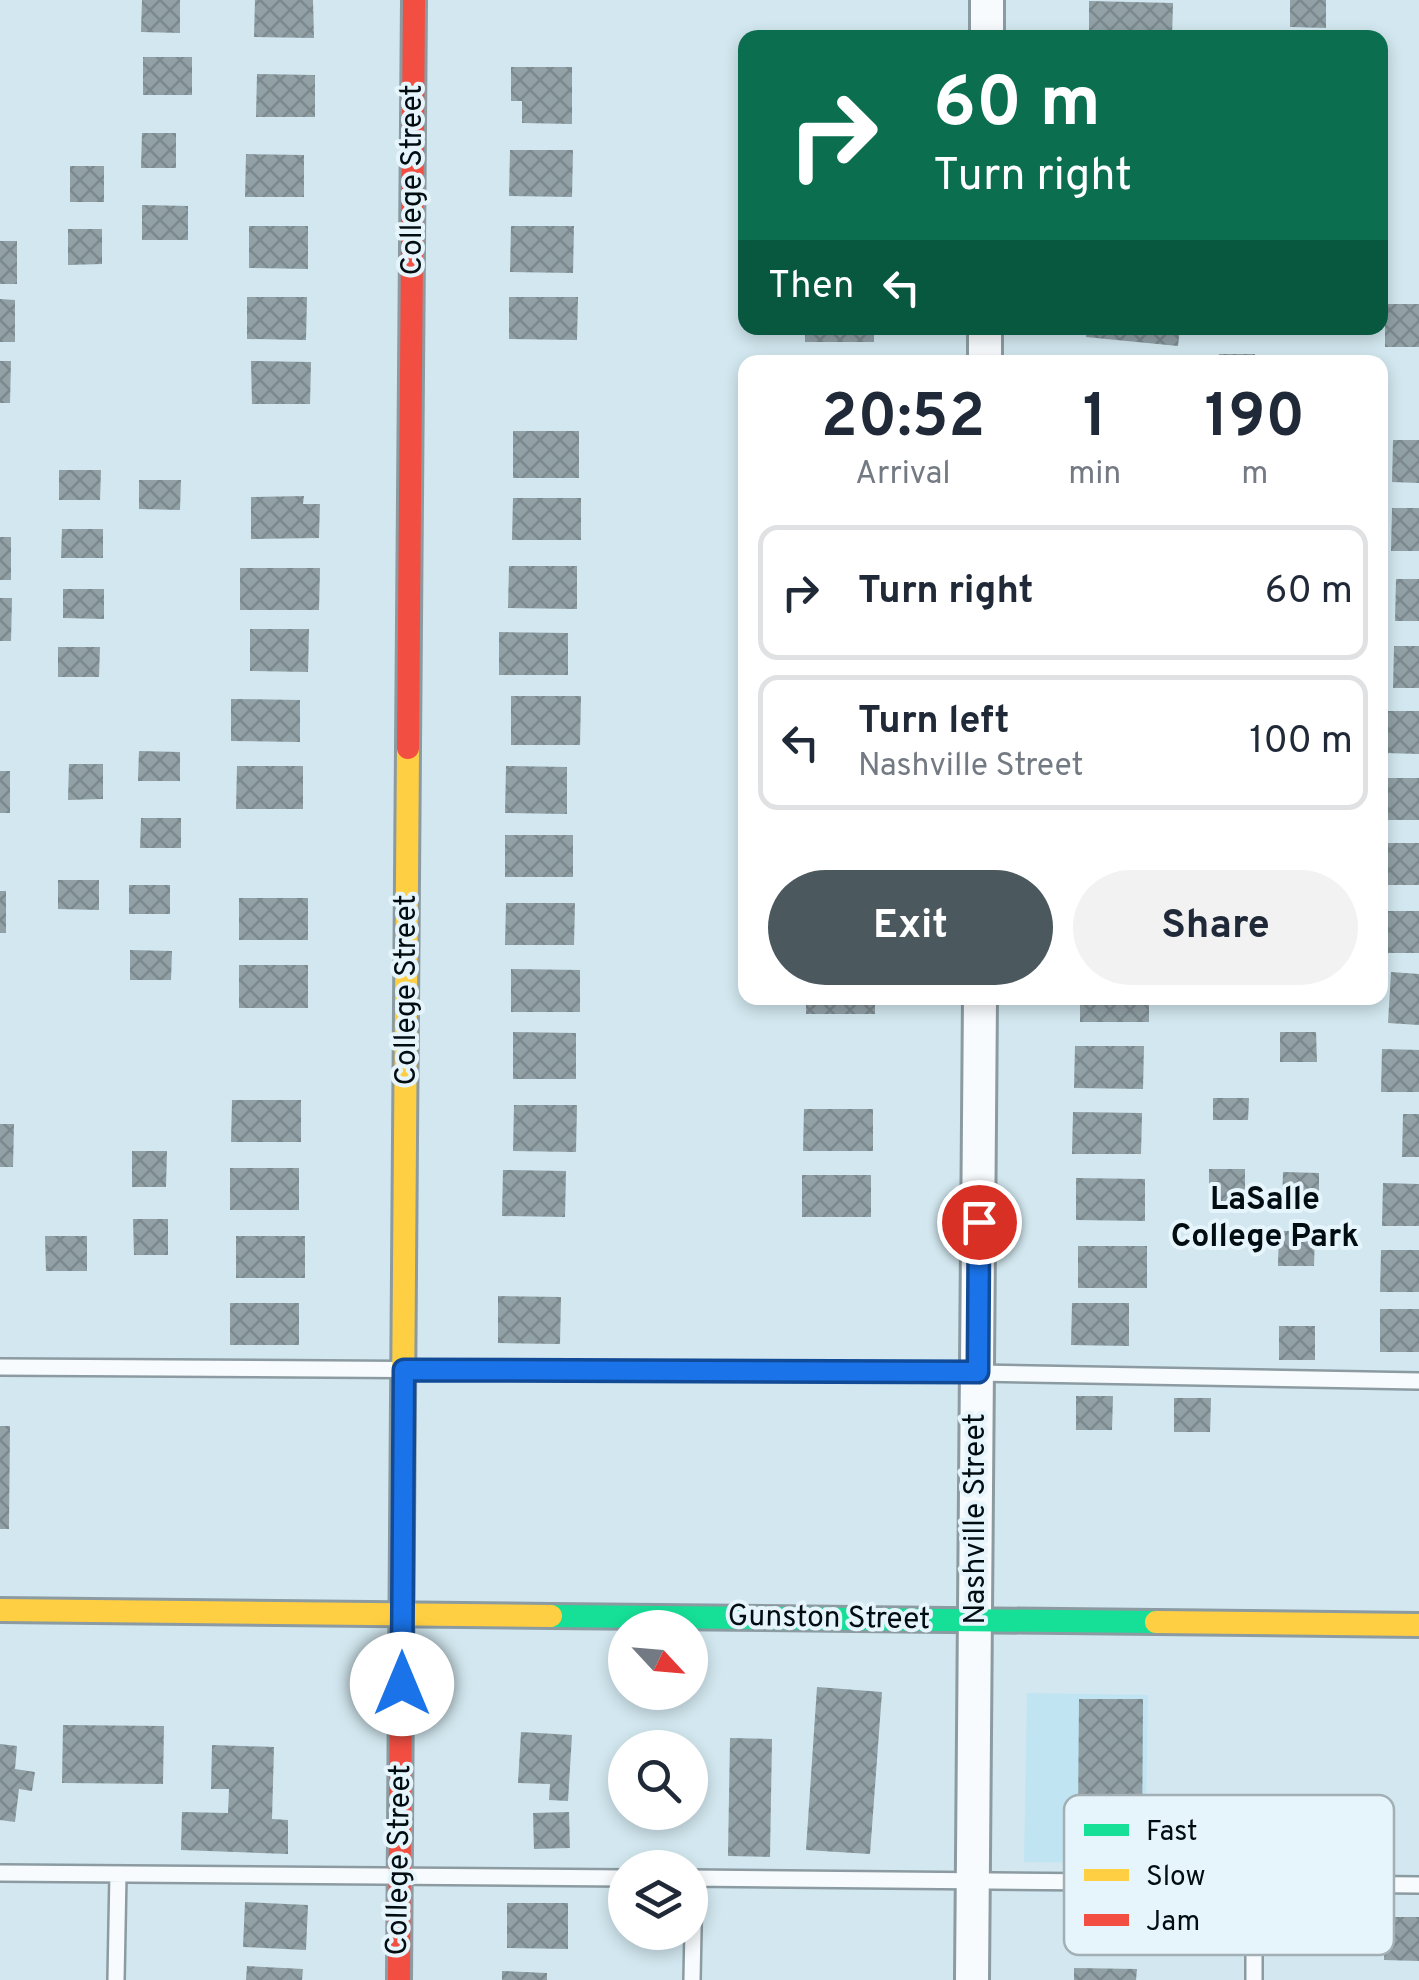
<!DOCTYPE html>
<html lang="en">
<head>
<meta charset="utf-8">
<style>
  body { margin:0; font-family:Overpass,sans-serif; background:#f2f2f3; color:#1f2937; height:100vh; display:flex; flex-direction:column; font-size:38px; white-space:nowrap }
  * { box-sizing:border-box; margin:0 }
  p { font-size:32px; color:#747a83 }
  .icon { flex:none; width:55px; height:55px; fill:none; stroke:currentColor; stroke-width:2; stroke-linecap:round; stroke-linejoin:round }
  .map { position:relative; flex:1; overflow:hidden }
  .details { position:absolute; left:738px; top:355px; width:650px; height:650px; display:flex; flex-direction:column; background:#fff; border-radius:20px; box-shadow:0 5px 15px #0003 }
  .details>* { flex:none }
  .hud { position:absolute; left:738px; top:30px; width:650px; height:305px; border-radius:20px; box-shadow:0 5px 15px #0003; background:#0b6e4f; color:#fff; overflow:hidden }
  .needle { width:65px; rotate:116deg }
  .buttons { position:absolute; left:608px; top:1610px; display:grid; gap:20px }
  .buttons a { display:grid; place-items:center; width:100px; height:100px; border-radius:50%; background:#fff; box-shadow:0 5px 15px #0003; font-size:50px }
  .pin { position:absolute; display:grid; place-items:center; width:85px; height:85px; color:#fff; margin:-42px; border:5px solid #fff; border-radius:50%; box-shadow:0 2px 10px #0007 }
  .me { position:absolute; width:110px; margin:-55px; rotate:0deg; stroke-linejoin:round; filter:drop-shadow(0 0 8px #0008) }
  .turn { display:flex; align-items:center; gap:35px; height:210px; padding:0 30px; font-size:45px }
  .turn .icon { width:130px; height:130px; stroke-width:2.5 }
  .turn b { display:block; font-size:70px; line-height:85px }
  .then { display:flex; align-items:center; height:95px; padding:0 30px; background:#0003; gap:20px; font-size:38px }
  .eta { display:flex; justify-content:space-evenly; align-items:center; height:170px; text-align:center }
  .eta b { font-size:60px; font-weight:700; line-height:70px }
  .action { display:flex; gap:20px; margin-top:auto; padding:20px 30px }
  .action a { flex:1; height:115px; border-radius:60px; background:#4b595f; color:#fff; font-size:40px; font-weight:700; line-height:115px; text-align:center }
  .action a+a { background:#f2f2f3; color:#1f2937 }
  ul { padding:0; list-style:none }
  li { display:flex; align-items:center; gap:30px; height:135px; margin:0 20px 15px; padding:0 10px; border:5px solid #e0e1e3; border-radius:20px }
  li div { flex:1 }
  li b { display:block; font-size:38px }
  li em { font-style:normal }
  .map>svg:first-child { display:block }
  .built { fill:#c1e4f2 }
  .building { fill:url(#building-cross-hatch) }
  .lines { fill:none; stroke-linecap:round; stroke-linejoin:round }
  .lane-casing { stroke:#8b9ba1; stroke-width:20 }
  .street-casing { stroke:#8b9ba1; stroke-width:38 }
  .fast-casing { stroke:#8b9ba1; stroke-width:28 }
  .slow-casing { stroke:#8b9ba1; stroke-width:28 }
  .jam-casing { stroke:#8b9ba1; stroke-width:28 }
  .lane { stroke:#f8fbfd; stroke-width:15 }
  .street { stroke:#f8fbfd; stroke-width:32 }
  .fast { stroke:#16e098; stroke-width:22 }
  .slow { stroke:#ffcf43; stroke-width:22 }
  .jam { stroke:#f24e42; stroke-width:22 }
  .route-casing { stroke:#114b97; stroke-width:25 }
  .route { stroke:#1a73e8; stroke-width:18 }
  .labels { text-anchor:middle; dominant-baseline:central; stroke-width:8; stroke-linejoin:round; paint-order:stroke }
  .street-label { font-size:30px; fill:#020d12; stroke:#e6f5fb }
  .neighbourhood-label { font-size:32px; font-weight:bold; fill:#020d12; stroke:#e6f5fb }
  .key { fill:#e6f5fb; stroke:#a2afb5; stroke-width:2.5 }
  .key-label { font-size:28px; fill:#020d12 }
</style>
</head>
<body>
<div class="map">
<svg width="1419" height="1980" viewBox="0 0 1419 1980">
  <defs>
    <pattern id="building-cross-hatch" width="8" height="8" patternUnits="userSpaceOnUse" patternTransform="scale(2.5)"><rect width="8" height="8" fill="#91a1a6"/><path d="M0 0l8 8M0 8l8-8" fill="none" stroke="#7b898e"/></pattern>
  </defs>
  <rect width="100%" height="100%" fill="#d2e7ef"/>
  <path class="built" d="M 1027,1693 L 1148,1695 L 1145,1863 L 1024,1862 Z"/>
  <path class="building" d="M 142,0 L 180,0 L 180,33 L 141,32 Z
    M 255,0 L 313,0 L 314,38 L 254,37 Z
    M 1290,0 L 1326,0 L 1326,28 L 1290,27 Z
    M 1089,1 L 1173,3 L 1172,38 L 1089,38 Z
    M 143,57 L 192,57 L 192,95 L 143,95 Z
    M 511,67 L 572,67 L 572,124 L 522,123 L 522,101 L 511,101 Z
    M 257,74 L 315,75 L 315,117 L 256,117 Z
    M 142,133 L 176,133 L 176,168 L 141,168 Z
    M 510,150 L 573,150 L 572,197 L 509,196 Z
    M 246,154 L 304,155 L 304,197 L 245,197 Z
    M 70,166 L 104,166 L 104,202 L 70,202 Z
    M 142,205 L 188,206 L 188,240 L 142,240 Z
    M 249,226 L 308,226 L 308,269 L 249,268 Z
    M 511,226 L 574,226 L 573,273 L 510,272 Z
    M 68,229 L 102,229 L 102,264 L 68,265 Z
    M 0,241 L 17,241 L 17,284 L 0,284 Z
    M 247,297 L 307,297 L 306,340 L 247,339 Z
    M 509,297 L 578,297 L 577,340 L 509,339 Z
    M 0,299 L 15,300 L 15,342 L 0,342 Z
    M 1385,304 L 1419,304 L 1419,347 L 1385,347 Z
    M 805,328 L 874,328 L 874,342 L 805,342 Z
    M 1087,328 L 1180,328 L 1178,346 L 1086,337 Z
    M 1219,354 L 1255,354 L 1255,362 L 1219,362 Z
    M 0,361 L 11,361 L 10,403 L 0,403 Z
    M 251,361 L 311,362 L 310,404 L 252,404 Z
    M 513,431 L 579,431 L 579,478 L 513,478 Z
    M 1393,440 L 1419,440 L 1419,483 L 1392,482 Z
    M 59,470 L 101,470 L 100,500 L 59,500 Z
    M 139,480 L 181,480 L 180,510 L 139,509 Z
    M 304,496 L 303,504 L 320,504 L 319,538 L 251,539 L 251,497 Z
    M 513,498 L 581,498 L 581,540 L 512,540 Z
    M 1392,508 L 1419,508 L 1419,551 L 1391,551 Z
    M 62,529 L 103,529 L 103,558 L 61,558 Z
    M 0,537 L 11,537 L 11,580 L 0,580 Z
    M 509,566 L 577,566 L 577,609 L 508,608 Z
    M 240,568 L 320,568 L 319,610 L 240,610 Z
    M 1396,579 L 1419,579 L 1419,621 L 1395,621 Z
    M 63,589 L 104,589 L 104,619 L 63,618 Z
    M 0,598 L 12,598 L 11,641 L 0,641 Z
    M 250,629 L 309,629 L 308,672 L 250,671 Z
    M 499,632 L 568,633 L 568,675 L 499,675 Z
    M 1394,646 L 1419,646 L 1419,688 L 1393,688 Z
    M 58,647 L 100,647 L 99,677 L 58,677 Z
    M 511,696 L 581,696 L 580,745 L 511,745 Z
    M 231,699 L 300,700 L 300,742 L 231,741 Z
    M 1385,711 L 1419,711 L 1419,754 L 1385,753 Z
    M 139,751 L 180,752 L 180,781 L 138,781 Z
    M 69,764 L 103,764 L 103,799 L 68,800 Z
    M 237,766 L 303,766 L 303,809 L 236,809 Z
    M 506,766 L 567,767 L 567,814 L 505,813 Z
    M 0,771 L 10,771 L 10,813 L 0,813 Z
    M 1380,778 L 1419,778 L 1419,820 L 1380,820 Z
    M 141,818 L 181,818 L 181,848 L 140,848 Z
    M 505,835 L 573,835 L 573,877 L 505,877 Z
    M 1380,843 L 1419,843 L 1419,885 L 1380,885 Z
    M 58,880 L 99,880 L 99,910 L 58,909 Z
    M 129,885 L 170,885 L 170,914 L 129,914 Z
    M 0,891 L 6,891 L 6,933 L 0,933 Z
    M 239,898 L 308,898 L 308,940 L 239,940 Z
    M 506,903 L 575,903 L 574,945 L 505,945 Z
    M 1380,911 L 1419,911 L 1419,953 L 1380,953 Z
    M 130,950 L 172,951 L 171,980 L 130,980 Z
    M 239,965 L 308,965 L 308,1008 L 239,1008 Z
    M 511,969 L 580,970 L 580,1012 L 511,1012 Z
    M 1391,972 L 1419,974 L 1419,1025 L 1388,1023 Z
    M 806,998 L 875,998 L 875,1014 L 806,1014 Z
    M 1080,998 L 1149,998 L 1149,1022 L 1080,1022 Z
    M 513,1032 L 576,1033 L 576,1079 L 513,1079 Z
    M 1280,1032 L 1316,1032 L 1317,1062 L 1280,1062 Z
    M 1075,1046 L 1144,1046 L 1143,1089 L 1074,1088 Z
    M 1382,1049 L 1419,1050 L 1419,1092 L 1381,1092 Z
    M 1213,1098 L 1249,1098 L 1248,1120 L 1213,1120 Z
    M 232,1100 L 301,1100 L 301,1142 L 231,1142 Z
    M 514,1105 L 577,1105 L 576,1152 L 513,1151 Z
    M 804,1109 L 873,1109 L 873,1151 L 803,1151 Z
    M 1073,1112 L 1142,1113 L 1141,1154 L 1072,1154 Z
    M 1403,1114 L 1419,1114 L 1419,1157 L 1402,1157 Z
    M 0,1124 L 14,1124 L 13,1167 L 0,1167 Z
    M 132,1151 L 167,1151 L 166,1187 L 132,1187 Z
    M 230,1168 L 299,1168 L 299,1210 L 230,1210 Z
    M 1209,1169 L 1245,1169 L 1245,1203 L 1209,1203 Z
    M 503,1170 L 566,1171 L 565,1217 L 502,1216 Z
    M 1283,1172 L 1319,1173 L 1319,1207 L 1282,1206 Z
    M 802,1175 L 871,1175 L 871,1217 L 802,1217 Z
    M 1076,1178 L 1145,1179 L 1145,1221 L 1076,1220 Z
    M 1383,1183 L 1419,1184 L 1419,1226 L 1382,1226 Z
    M 133,1219 L 168,1219 L 168,1255 L 134,1255 Z
    M 1279,1231 L 1315,1231 L 1314,1266 L 1278,1266 Z
    M 45,1236 L 87,1236 L 87,1271 L 46,1271 Z
    M 236,1236 L 305,1236 L 305,1278 L 236,1278 Z
    M 1078,1246 L 1147,1246 L 1147,1288 L 1078,1288 Z
    M 1381,1250 L 1419,1250 L 1419,1292 L 1380,1292 Z
    M 498,1296 L 561,1297 L 560,1344 L 498,1343 Z
    M 230,1303 L 299,1303 L 299,1345 L 230,1345 Z
    M 1072,1303 L 1129,1303 L 1129,1346 L 1071,1345 Z
    M 1380,1309 L 1419,1309 L 1419,1352 L 1380,1352 Z
    M 1279,1326 L 1315,1326 L 1315,1360 L 1279,1360 Z
    M 1076,1396 L 1113,1396 L 1112,1430 L 1076,1430 Z
    M 1174,1398 L 1211,1398 L 1210,1432 L 1174,1432 Z
    M 0,1426 L 10,1426 L 9,1529 L 0,1529 Z
    M 817,1687 L 882,1692 L 870,1854 L 806,1850 Z
    M 1079,1699 L 1143,1699 L 1142,1852 L 1110,1852 L 1109,1818 L 1078,1818 Z
    M 63,1725 L 164,1726 L 163,1784 L 62,1783 Z
    M 521,1732 L 572,1735 L 568,1801 L 549,1800 L 550,1784 L 518,1783 Z
    M 730,1738 L 772,1739 L 770,1857 L 728,1856 Z
    M 0,1744 L 17,1746 L 15,1769 L 35,1772 L 32,1791 L 19,1789 L 15,1822 L 0,1820 Z
    M 212,1745 L 274,1747 L 272,1819 L 288,1820 L 288,1854 L 181,1850 L 182,1812 L 228,1813 L 229,1789 L 211,1789 Z
    M 569,1812 L 570,1848 L 534,1849 L 533,1813 Z
    M 245,1902 L 308,1905 L 306,1950 L 243,1947 Z
    M 507,1903 L 568,1903 L 568,1949 L 507,1948 Z
    M 1385,1917 L 1419,1917 L 1419,1961 L 1384,1960 Z
    M 247,1966 L 303,1969 L 302,1980 L 246,1980 Z
    M 1074,1968 L 1137,1969 L 1136,1980 L 1074,1980 Z
    M 502,1971 L 547,1973 L 547,1980 L 502,1980 Z"/>
  <g class="lines">
    <defs>
      <path id="lane" d="M 0,1367 L 978,1373 L 1419,1381
        M 0,1873 L 625,1878
        M 690,1878 L 1419,1885
        M 116,1980 L 118,1874
        M 692,1980 L 694,1878
        M 1254,1980 L 1254,1883"/>
      <path id="street" d="M 987,38 L 987,0
        M 985,362 L 985,328
        M 972,1980 L 980,998"/>
      <path id="fast" d="M 551,1616 L 1156,1622"/>
      <path id="slow" d="M 402,1533 L 408,748
        M 0,1610 L 551,1616
        M 1156,1622 L 1419,1625"/>
      <path id="jam" d="M 408,748 L 414,0
        M 399,1980 L 402,1533"/>
    </defs>
    <use href="#lane" class="lane-casing"/>
    <use href="#street" class="street-casing"/>
    <use href="#fast" class="fast-casing"/>
    <use href="#slow" class="slow-casing"/>
    <use href="#jam" class="jam-casing"/>
    <use href="#lane" class="lane"/>
    <use href="#street" class="street"/>
    <use href="#fast" class="fast"/>
    <use href="#slow" class="slow"/>
    <use href="#jam" class="jam"/>
  </g>
  <g class="lines">
    <defs>
      <path id="route" d="M 402,1684 L 404,1370 L 978,1372 L 979,1222"/>
    </defs>
    <use href="#route" class="route-casing"/>
    <use href="#route" class="route"/>
  </g>
  <g class="labels">
    <g class="street-label">
      <text transform="translate(413 180) rotate(-90)">College Street</text>
      <text transform="translate(407 990) rotate(-90)">College Street</text>
      <text transform="translate(976 1519) rotate(-90)">Nashville Street</text>
      <text transform="translate(829 1619) rotate(1)">Gunston Street</text>
      <text transform="translate(400 1860) rotate(-89)">College Street</text>
    </g>
    <g class="neighbourhood-label">
      <text x="1265" y="1201">LaSalle<tspan x="1265" dy="37">College Park</tspan></text>
    </g>
  </g>
  <rect x="1064" y="1795" width="330" height="160" rx="15" class="key"/>
  <rect x="1084" y="1824" width="45" height="12" fill="#16e098"/>
  <rect x="1084" y="1869" width="45" height="12" fill="#ffcf43"/>
  <rect x="1084" y="1914" width="45" height="12" fill="#f24e42"/>
  <g class="key-label">
    <text x="1146" y="1840">Fast</text>
    <text x="1146" y="1885">Slow</text>
    <text x="1146" y="1930">Jam</text>
  </g>
</svg>
<div class="buttons">
<a><svg class="needle" viewBox="-14 -14 28 28"><path d="M0-13l5 13h-10z" fill="#e53935"/><path d="M0 13l5-13h-10z" fill="#747a83"/></svg></a>
<a><svg class="icon" aria-label="search" viewBox="0 0 24 24"><circle cx="10" cy="10" r="6"/><path d="M15 15l6 6"/></svg></a>
<a><svg class="icon" aria-label="layers" viewBox="0 0 24 24"><path d="M12 4l9 5-9 5-9-5zM3 14l9 5 9-5"/></svg></a>
</div>
<div class="pin" style="left:979px;top:1222px;background:#d93025"><svg class="icon" aria-label="arrive" viewBox="0 0 24 24"><path d="M6 21V4h12l-3 4 3 4H6"/></svg></div>
<svg class="me" style="left:402px;top:1684px" viewBox="-20 -20 40 40"><circle r="19" fill="#fff"/><path d="M0-13L10 11 0 6-10 11z" fill="#1a73e8"/></svg>
<div class="hud">
<div class="turn"><svg class="icon" aria-label="right" viewBox="0 0 24 24"><path d="M7 20v-9h11M14 6l5 5-5 5"/></svg><div><b>60 m</b>Turn right</div></div>
<div class="then">Then<svg class="icon" aria-label="left" viewBox="0 0 24 24"><path d="M17 20v-9H6M10 6l-5 5 5 5"/></svg></div>
</div>
<section class="details">
<div class="eta">
<div><b>20:52</b><p>Arrival</p></div>
<div><b>1</b><p>min</p></div>
<div><b>190</b><p>m</p></div>
</div>
<ul>
<li><svg class="icon" aria-label="right" viewBox="0 0 24 24"><path d="M7 20v-9h11M14 6l5 5-5 5"/></svg><div><b>Turn right</b></div><em>60 m</em></li>
<li><svg class="icon" aria-label="left" viewBox="0 0 24 24"><path d="M17 20v-9H6M10 6l-5 5 5 5"/></svg><div><b>Turn left</b><p>Nashville Street</p></div><em>100 m</em></li>
</ul>
<div class="action"><a>Exit</a><a>Share</a></div>
</section>
</div>
</body>
</html>
